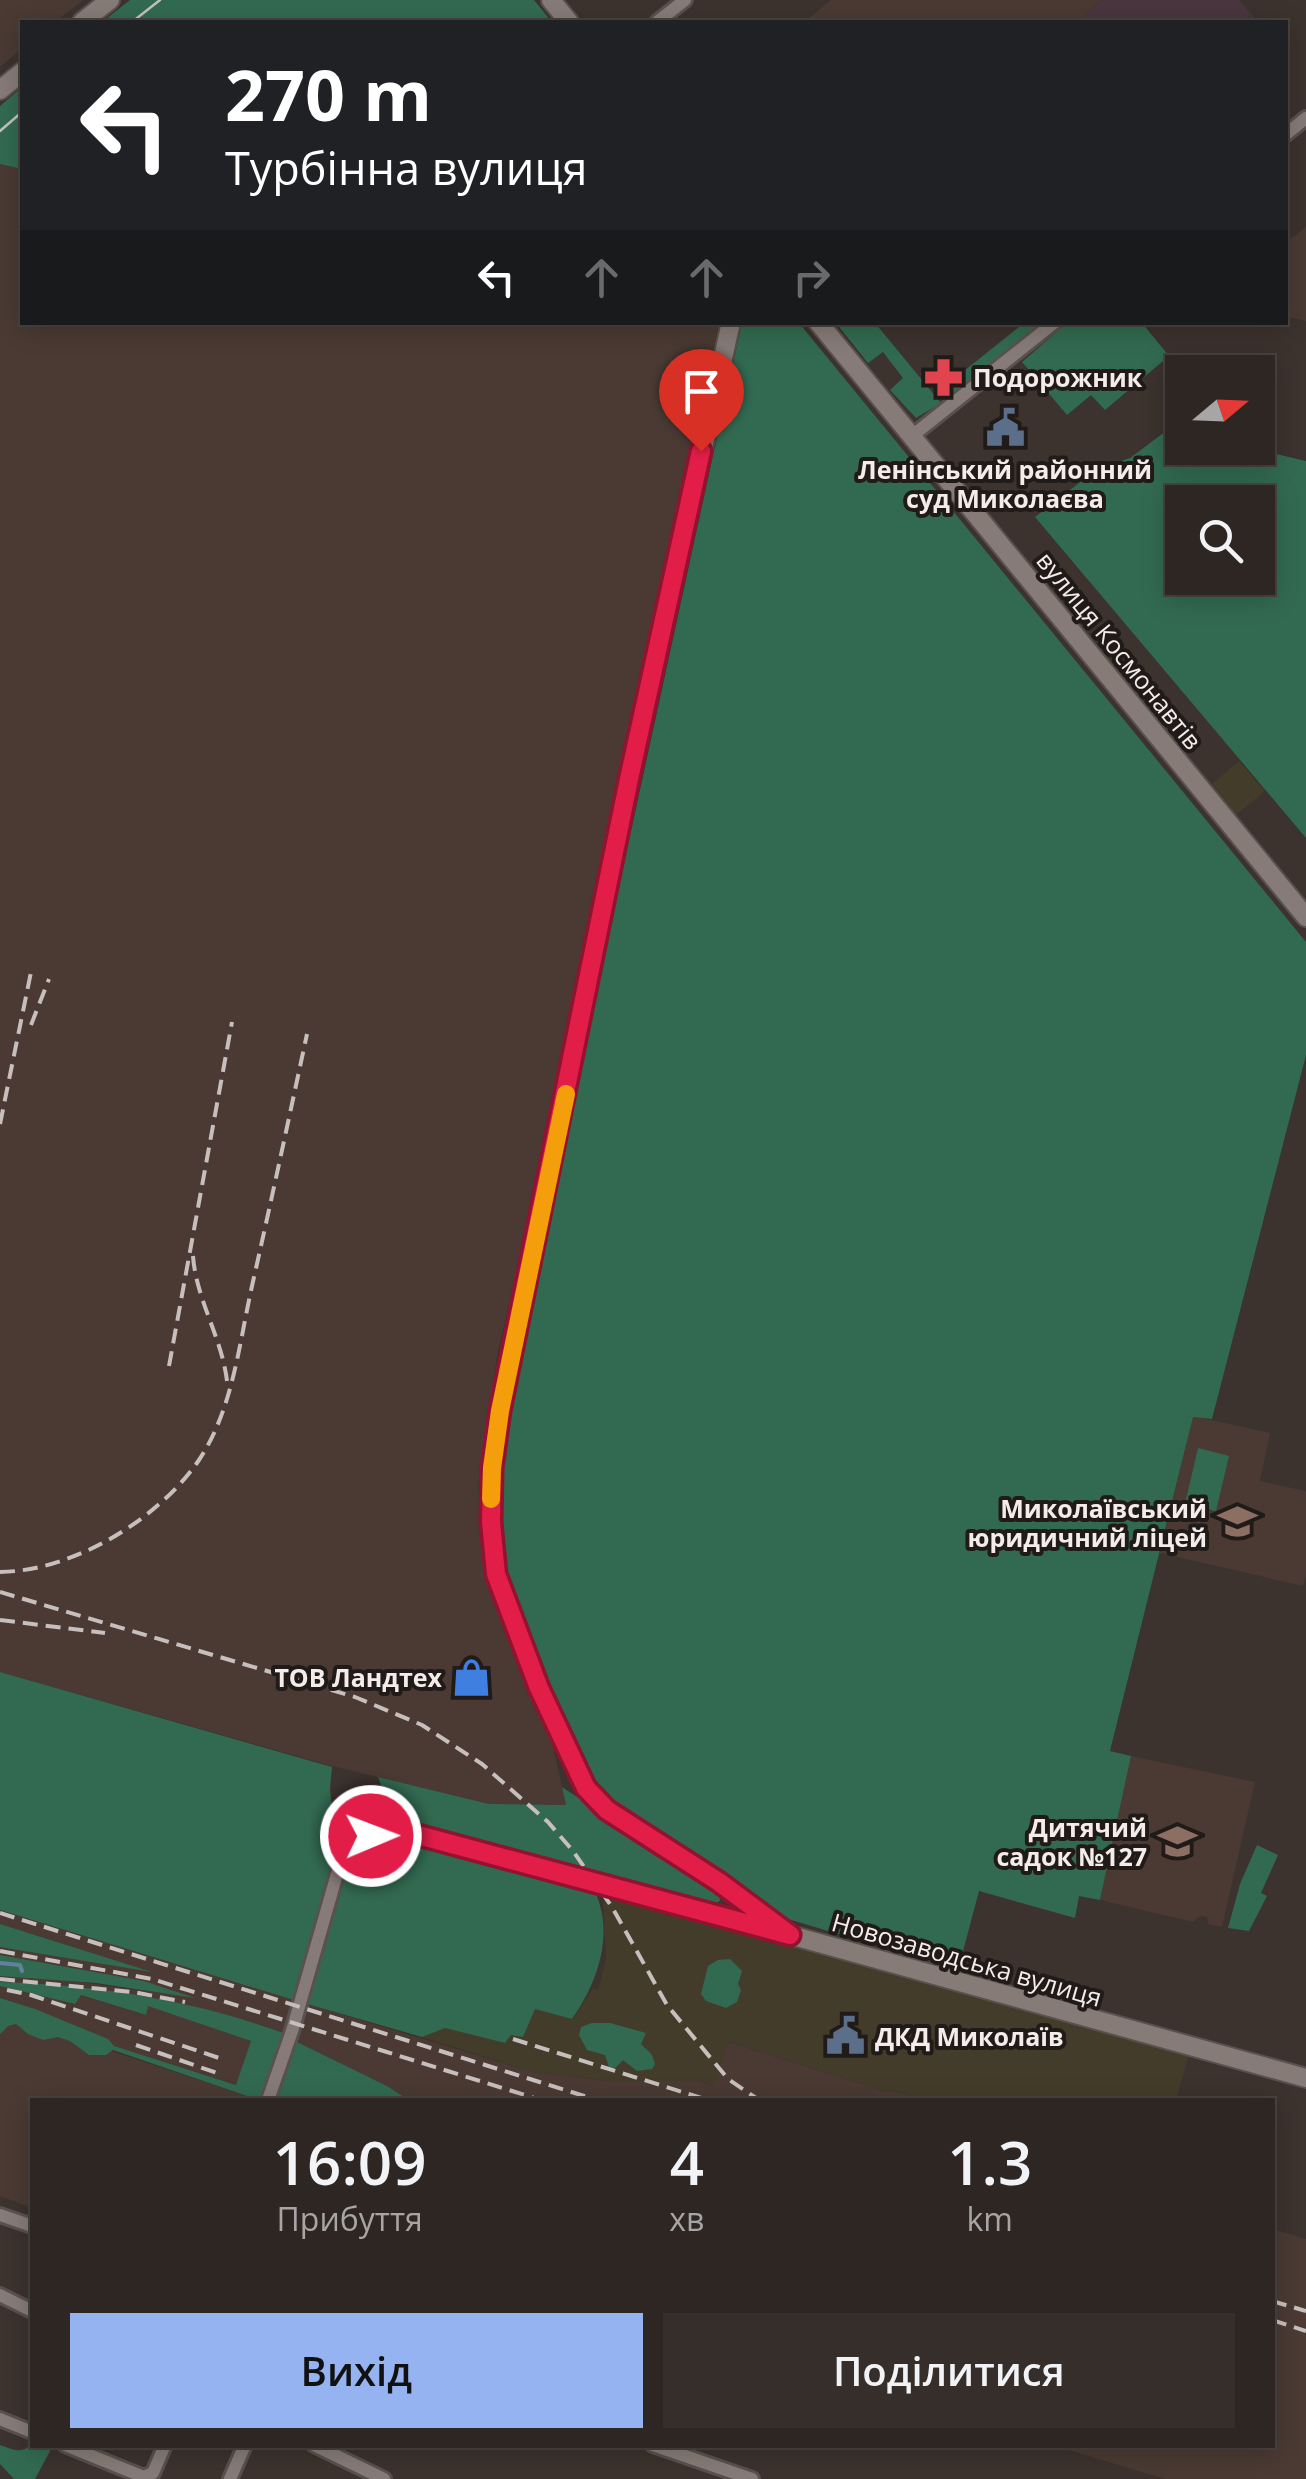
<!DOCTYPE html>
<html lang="uk">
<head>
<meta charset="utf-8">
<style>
  body { margin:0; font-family:"Open Sans",sans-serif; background:#352e2a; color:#f1f3f6; height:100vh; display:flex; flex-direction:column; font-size:38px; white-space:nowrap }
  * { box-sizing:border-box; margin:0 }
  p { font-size:32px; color:#a7a5a5 }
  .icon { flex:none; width:55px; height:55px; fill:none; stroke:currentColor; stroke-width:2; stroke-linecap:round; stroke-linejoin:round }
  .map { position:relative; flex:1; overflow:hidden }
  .drawer { position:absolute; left:30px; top:2098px; width:1245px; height:350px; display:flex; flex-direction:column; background:#2d2622; border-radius:0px; box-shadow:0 5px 25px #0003,0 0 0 2px #484340 }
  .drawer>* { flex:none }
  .hud { position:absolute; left:20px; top:20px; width:1268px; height:305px; border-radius:0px; box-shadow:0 5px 25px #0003,0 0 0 2px #484340; background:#202124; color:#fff; overflow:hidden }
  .needle { width:65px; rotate:71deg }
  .tools { position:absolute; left:1165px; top:355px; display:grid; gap:20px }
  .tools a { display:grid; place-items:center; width:110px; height:110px; border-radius:0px; background:#2d2622; box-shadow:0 5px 25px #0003,0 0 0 2px #484340; font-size:50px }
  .pin { position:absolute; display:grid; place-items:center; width:85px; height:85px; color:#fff; margin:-102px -42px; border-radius:50% 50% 50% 0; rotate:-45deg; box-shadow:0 0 10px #0007 }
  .pin .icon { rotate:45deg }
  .me { position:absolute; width:110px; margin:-55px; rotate:89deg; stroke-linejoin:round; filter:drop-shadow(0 0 8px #0008) }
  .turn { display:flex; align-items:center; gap:35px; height:210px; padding:0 40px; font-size:45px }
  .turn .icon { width:130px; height:130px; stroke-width:2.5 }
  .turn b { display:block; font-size:70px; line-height:85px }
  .lanes { display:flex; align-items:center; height:95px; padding:0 40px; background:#0003; justify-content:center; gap:50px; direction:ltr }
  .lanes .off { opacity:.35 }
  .eta { display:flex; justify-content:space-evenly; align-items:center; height:170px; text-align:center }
  .eta b { font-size:60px; font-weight:600; line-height:70px }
  .primary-button { display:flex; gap:20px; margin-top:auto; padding:20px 40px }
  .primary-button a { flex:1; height:115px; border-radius:0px; background:#95b2f1; color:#111; font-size:40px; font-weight:600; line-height:115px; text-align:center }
  .primary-button a+a { background:#352e2a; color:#f1f3f6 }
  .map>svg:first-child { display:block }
  .commercial { fill:#433c2a }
  .built { fill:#4a3a33 }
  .medical { fill:#49363e }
  .green { fill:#326a51; fill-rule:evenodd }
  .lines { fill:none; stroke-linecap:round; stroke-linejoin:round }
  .stream { stroke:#64809c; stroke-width:4 }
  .street-casing { stroke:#59514e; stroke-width:18 }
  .secondary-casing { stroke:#59514e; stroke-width:22 }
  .street { stroke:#867b77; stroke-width:12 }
  .secondary { stroke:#867b77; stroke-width:18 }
  .tram { stroke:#c7bfbd; stroke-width:2.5 }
  .rail { stroke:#c7bfbd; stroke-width:4; stroke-dasharray:15 8; stroke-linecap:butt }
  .route-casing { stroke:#92132f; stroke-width:25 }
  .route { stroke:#e11d48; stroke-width:18 }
  .slow { stroke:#f59e0b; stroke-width:18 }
  .labels { text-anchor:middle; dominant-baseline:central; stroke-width:8; stroke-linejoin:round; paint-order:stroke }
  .poi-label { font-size:25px; font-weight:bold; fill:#f3ecea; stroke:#201b19; text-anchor:end }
  .street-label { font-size:25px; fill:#f3ecea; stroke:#201b19 }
</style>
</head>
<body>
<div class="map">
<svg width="1306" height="2479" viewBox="0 0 1306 2479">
  <rect width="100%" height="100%" fill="#3c322e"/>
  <path class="commercial" d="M 1239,761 L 1265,791 L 1236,815 L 1212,784 Z
    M 607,1896 L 1189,2055 L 1176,2100 L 925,2100 L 892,2090 L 890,2093 L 730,2042 L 714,2086 L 698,2081 L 607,2081 L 533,2072 L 422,2037 L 445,2028 L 505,2043 L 511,2034 L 523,2036 L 534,2008 L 573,2019 L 593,1988 L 598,1990 L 599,1987 L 606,1958 L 603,1902 Z"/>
  <path class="built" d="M 0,0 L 83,0 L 55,22 L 22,22 L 22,48 L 0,67 Z
    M 831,0 L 1102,0 L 1076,22 L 804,22 Z
    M 0,164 L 22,169 L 22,322 L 719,323 L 563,1069 L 497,1356 L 478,1485 L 485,1578 L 552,1741 L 566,1805 L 489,1804 L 332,1766 L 0,1672 Z
    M 1306,227 L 1306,321 L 1285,316 L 1285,243 Z
    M 1193,1416 L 1270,1433 L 1260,1481 L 1306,1491 L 1306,1575 L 1303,1586 L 1160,1553 Z
    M 1131,1756 L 1255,1782 L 1222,1927 L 1208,1924 L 1207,1917 L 1200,1916 L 1193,1922 L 1100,1900 Z
    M 0,1910 L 297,2001 L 286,2034 L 253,2022 L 163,1999 L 59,1985 L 0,1982 L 0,1976 L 43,1977 L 192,1997 L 0,1955 L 0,1947 L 12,1948 L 145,1970 L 0,1924 Z
    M 0,1986 L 74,2004 L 80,1995 L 145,2015 L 147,2005 L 251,2041 L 237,2085 L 66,2031 L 28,2007 L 0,1998 Z
    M 307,2004 L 533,2072 L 607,2081 L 698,2081 L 713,2086 L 729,2042 L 890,2093 L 891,2090 L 925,2100 L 409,2100 L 387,2086 L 295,2041 Z
    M 0,2014 L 250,2097 L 249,2100 L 32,2100 L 32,2208 L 0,2196 Z
    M 1273,2229 L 1306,2239 L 1306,2479 L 1165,2479 L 1052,2445 L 1272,2445 Z"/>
  <path class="medical" d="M 1102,0 L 1239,0 L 1258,22 L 1076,22 Z"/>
  <path class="green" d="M 130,0 L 534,0 L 552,22 L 102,22 Z
    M 22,87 L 22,169 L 0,164 L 0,106 Z
    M 1068,322 L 1142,323 L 1169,356 L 1105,410 L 1091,395 L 1067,415 L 1022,362 Z
    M 742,323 L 799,323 L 1306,942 L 1306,1055 L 1212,1419 L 1193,1417 L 1110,1751 L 1131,1756 L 1100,1900 L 1079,1896 L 1075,1918 L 979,1891 L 958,1970 L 788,1919 L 612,1805 L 592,1784 L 520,1620 L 502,1550 L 500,1465 L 504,1412 Z
    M 836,323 L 875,323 L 941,403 L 916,418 L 890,390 L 903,378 L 883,352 L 868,363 Z
    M 1024,323 L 1044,323 L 945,399 L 939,391 Z
    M 1182,419 L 1182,448 L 1251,448 L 1306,461 L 1306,838 L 1035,517 L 1097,469 L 1130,458 ZM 1182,502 L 1258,502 L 1258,578 L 1182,578 Z
    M 1198,1448 L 1229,1456 L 1216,1511 L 1185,1504 Z
    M 0,1672 L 332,1767 L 330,1788 L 337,1863 L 297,2001 L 0,1910 Z
    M 378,1777 L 489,1804 L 566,1805 L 562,1787 L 719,1891 L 720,1901 L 711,1906 L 407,1824 L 392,1823 L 393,1815 Z
    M 389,1838 L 406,1838 L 595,1892 C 615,1934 597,1984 572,2019 L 535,2009 L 523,2037 L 511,2035 L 505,2043 L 445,2028 L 422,2037 L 307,2004 L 342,1875 L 362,1852 Z
    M 1257,1845 L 1278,1855 L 1261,1893 L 1267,1896 L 1249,1931 L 1228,1928 L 1240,1884 Z
    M 0,1924 L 152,1972 L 0,1947 Z
    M 0,1955 L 144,1981 L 195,1998 L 96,1983 L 0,1976 Z
    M 730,1959 L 742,1971 L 738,1984 L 741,1990 L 737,2002 L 726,2008 L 706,2001 L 701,1994 L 708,1966 L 718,1960 Z
    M 0,1982 C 97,1985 195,2000 286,2034 L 263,2100 L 249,2100 L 250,2097 L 113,2050 L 106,2055 L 89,2055 L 70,2041 L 58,2037 L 43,2040 L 28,2034 L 16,2024 L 8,2026 L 0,2034 L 0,1998 L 35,2009 L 108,2039 L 114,2046 L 236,2085 L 251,2041 L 148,2006 L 146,2015 L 81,1995 L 75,2004 L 0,1986 Z
    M 592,2023 L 610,2023 L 646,2033 L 641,2044 C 648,2052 652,2051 655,2064 L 652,2069 L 637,2071 L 623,2060 L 615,2068 L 609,2067 L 605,2055 L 587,2050 L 579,2035 L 581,2027 Z
    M 295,2041 L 387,2086 L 409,2100 L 273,2099 Z
    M 32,2444 L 50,2445 L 50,2451 L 35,2479 L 14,2479 L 0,2464 L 0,2445 C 13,2449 20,2455 32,2444 Z"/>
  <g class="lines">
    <path class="stream" d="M 0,1963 L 20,1965 L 22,1971"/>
    <defs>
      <path id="street" d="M 657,22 L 685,0
        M 1285,135 L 1306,118
        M 912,436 L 1055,322
        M 268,2100 L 292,2031 L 337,1874 C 350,1844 376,1830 407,1832 L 781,1933
        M 0,2215 L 32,2226
        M 0,2295 L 32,2311
        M 0,2419 L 32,2432
        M 65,2445 L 144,2477 L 153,2473 L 165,2445
        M 314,2445 L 384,2479
        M 653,2445 L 752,2479
        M 230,2479 L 245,2445"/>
      <path id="secondary" d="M 551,0 L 569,22
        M 82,22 L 110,0
        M 0,90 L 22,72
        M 731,322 L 629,779 L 501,1411 L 492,1468 L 491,1522 L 496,1574 L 539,1688 L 586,1787 L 596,1800 L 719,1882 L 790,1935 L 1306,2078
        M 818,322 L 1306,917"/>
    </defs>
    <use href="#street" class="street-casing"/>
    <use href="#secondary" class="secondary-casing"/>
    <use href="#street" class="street"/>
    <use href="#secondary" class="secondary"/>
    <path class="tram" d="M 132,22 L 160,0
      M 0,131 L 22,112"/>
    <path class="rail" d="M 31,1025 L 49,979
      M 0,1124 L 31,972
      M 193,1256 C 196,1299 222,1338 227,1381
      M 169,1366 L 232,1022
      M 0,1572 C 73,1571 158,1520 199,1460 C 233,1409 239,1344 252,1286 C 271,1202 289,1118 307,1034
      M 0,1592 L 355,1697 L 422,1725 L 482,1764 L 548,1822 L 573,1851 L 612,1907 L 667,2005 L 728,2079 L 759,2100
      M 0,1620 L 105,1633
      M 0,1913 L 597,2100
      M 0,1951 L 152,1979 L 541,2100
      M 0,1979 L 133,1992 L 185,2002
      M 7,1990 L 31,1995 L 225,2060
      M 513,2039 L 708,2100
      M 136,2045 L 220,2074
      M 1272,2301 L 1306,2311
      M 1272,2320 L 1306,2331"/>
  </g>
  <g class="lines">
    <defs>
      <path id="route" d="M 371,1836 L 388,1831 L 407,1832 L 790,1935 L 719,1882 L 607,1810 L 586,1788 L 539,1688 L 496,1574 L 491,1522 L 492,1468 L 500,1411 L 629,779 L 701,451"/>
    </defs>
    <use href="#route" class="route-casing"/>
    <use href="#route" class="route"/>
    <path class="slow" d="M 491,1499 L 492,1468 L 500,1411 L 566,1094"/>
  </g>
  <defs>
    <symbol id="pharmacy-bare" viewBox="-9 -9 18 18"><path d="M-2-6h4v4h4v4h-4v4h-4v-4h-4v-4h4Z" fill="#e0444e" stroke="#201b19" stroke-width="2.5" paint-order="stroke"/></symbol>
    <symbol id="civic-bare" viewBox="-9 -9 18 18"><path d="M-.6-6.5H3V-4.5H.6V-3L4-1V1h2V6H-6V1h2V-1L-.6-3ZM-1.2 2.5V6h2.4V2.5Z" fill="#5c6f8a" stroke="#201b19" stroke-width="2.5" paint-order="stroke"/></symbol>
    <symbol id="school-bare" viewBox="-9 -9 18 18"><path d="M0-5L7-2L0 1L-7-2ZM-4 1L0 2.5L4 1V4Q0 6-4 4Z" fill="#8d6e63" stroke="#201b19" stroke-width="2.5" paint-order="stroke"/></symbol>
    <symbol id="shop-bare" viewBox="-9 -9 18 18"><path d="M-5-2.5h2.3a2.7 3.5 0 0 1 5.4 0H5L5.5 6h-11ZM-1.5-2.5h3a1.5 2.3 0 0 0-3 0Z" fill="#3f7fe0" stroke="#201b19" stroke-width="2.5" paint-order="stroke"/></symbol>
  </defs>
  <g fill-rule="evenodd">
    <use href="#pharmacy-bare" x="916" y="350" width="55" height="55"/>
    <use href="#civic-bare" x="978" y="400" width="55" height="55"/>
    <use href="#school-bare" x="1210" y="1494" width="55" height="55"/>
    <use href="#shop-bare" x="444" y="1650" width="55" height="55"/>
    <use href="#school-bare" x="1150" y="1814" width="55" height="55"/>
    <use href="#civic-bare" x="818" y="2008" width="55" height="55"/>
  </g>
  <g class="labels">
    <g class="poi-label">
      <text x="973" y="377" text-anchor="start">Подорожник</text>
      <text x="1005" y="469" text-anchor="middle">Ленінський районний<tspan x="1005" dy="29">суд Миколаєва</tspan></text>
      <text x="1207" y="1508">Миколаївський<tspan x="1207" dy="29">юридичний ліцей</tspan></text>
      <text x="442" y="1677">ТОВ Ландтех</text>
      <text x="1147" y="1827">Дитячий<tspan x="1147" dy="29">садок №127</tspan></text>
      <text x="875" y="2036" text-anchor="start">ДКД Миколаїв</text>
    </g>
    <g class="street-label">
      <text transform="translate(1120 650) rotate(51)">вулиця Космонавтів</text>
      <text transform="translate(967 1959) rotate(16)">Новозаводська вулиця</text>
    </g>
  </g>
</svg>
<div class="tools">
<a><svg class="needle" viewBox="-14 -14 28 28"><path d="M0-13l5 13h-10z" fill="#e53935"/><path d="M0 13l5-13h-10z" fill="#a7a5a5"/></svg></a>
<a><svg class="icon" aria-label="search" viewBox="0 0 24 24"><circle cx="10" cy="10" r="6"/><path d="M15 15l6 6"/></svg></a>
</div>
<div class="pin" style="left:701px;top:451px;background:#d93025"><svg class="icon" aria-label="arrive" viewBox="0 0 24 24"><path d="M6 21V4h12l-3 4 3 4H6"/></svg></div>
<svg class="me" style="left:371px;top:1836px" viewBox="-20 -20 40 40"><circle r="17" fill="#e11d48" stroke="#fff" stroke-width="3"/><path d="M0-11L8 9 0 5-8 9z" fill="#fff"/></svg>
<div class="hud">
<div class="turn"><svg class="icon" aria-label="left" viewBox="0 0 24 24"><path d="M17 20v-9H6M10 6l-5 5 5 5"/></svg><div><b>270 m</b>Турбінна вулиця</div></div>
<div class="lanes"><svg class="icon" aria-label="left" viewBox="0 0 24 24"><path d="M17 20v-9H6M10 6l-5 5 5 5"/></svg><svg class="icon off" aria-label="ahead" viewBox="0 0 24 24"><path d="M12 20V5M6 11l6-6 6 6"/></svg><svg class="icon off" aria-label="ahead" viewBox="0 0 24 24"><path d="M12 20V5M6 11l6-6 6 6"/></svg><svg class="icon off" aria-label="right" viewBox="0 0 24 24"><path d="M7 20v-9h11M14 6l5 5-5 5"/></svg></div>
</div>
<section class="drawer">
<div class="eta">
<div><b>16:09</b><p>Прибуття</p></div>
<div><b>4</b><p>хв</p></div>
<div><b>1.3</b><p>km</p></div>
</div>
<div class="primary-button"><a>Вихід</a><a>Поділитися</a></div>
</section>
</div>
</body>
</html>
